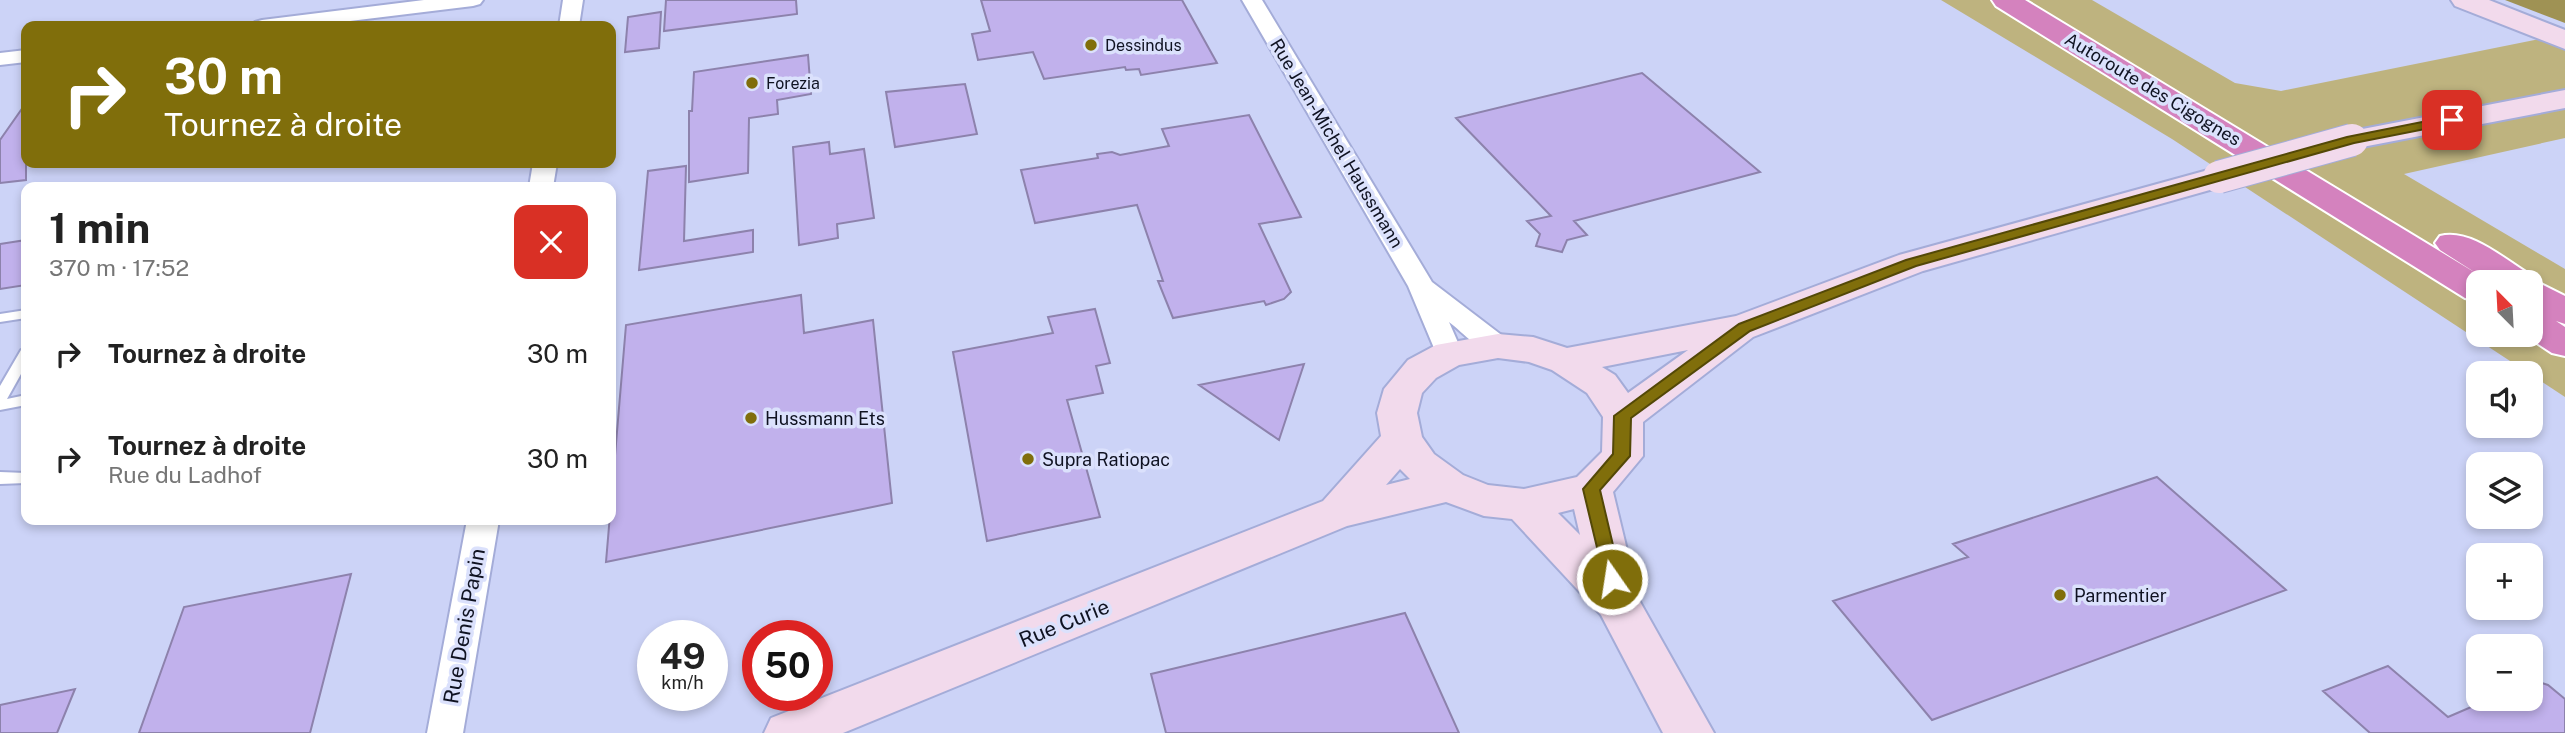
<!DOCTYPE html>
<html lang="fr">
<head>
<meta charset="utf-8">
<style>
  body { margin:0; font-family:"Public Sans",sans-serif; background:#f6f6f6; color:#222; height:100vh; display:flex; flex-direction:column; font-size:26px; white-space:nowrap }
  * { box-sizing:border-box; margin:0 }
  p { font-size:23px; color:#767676 }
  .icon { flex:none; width:38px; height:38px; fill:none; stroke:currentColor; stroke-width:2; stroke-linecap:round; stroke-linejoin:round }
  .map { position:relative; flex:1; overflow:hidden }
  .drawer { position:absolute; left:21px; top:182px; width:595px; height:343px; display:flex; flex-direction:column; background:#fff; border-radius:14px; box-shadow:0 4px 10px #0003 }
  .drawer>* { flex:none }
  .top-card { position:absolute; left:21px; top:21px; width:595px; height:147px; border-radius:14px; box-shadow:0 4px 10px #0003; background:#806e0b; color:#fff; overflow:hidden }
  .needle { width:46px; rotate:336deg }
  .fabs { position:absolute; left:2466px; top:270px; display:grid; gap:14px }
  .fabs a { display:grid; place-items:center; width:77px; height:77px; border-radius:14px; background:#fff; box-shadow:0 4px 10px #0003; font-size:35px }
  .speed { position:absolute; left:637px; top:620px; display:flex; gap:14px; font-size:35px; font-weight:700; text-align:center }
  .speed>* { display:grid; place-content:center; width:91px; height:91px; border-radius:50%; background:#fff; box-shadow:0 4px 10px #0003; line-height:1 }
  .speed small { font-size:18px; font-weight:400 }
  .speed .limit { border:10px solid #d22; background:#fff; color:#111 }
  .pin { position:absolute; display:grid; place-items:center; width:60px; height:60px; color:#fff; margin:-30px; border-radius:14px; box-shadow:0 4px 10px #0006 }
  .me { position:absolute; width:77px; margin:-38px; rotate:347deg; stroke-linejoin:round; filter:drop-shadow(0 0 5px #0008) }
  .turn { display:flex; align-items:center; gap:24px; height:147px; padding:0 28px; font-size:32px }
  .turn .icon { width:91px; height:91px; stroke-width:2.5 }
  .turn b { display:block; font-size:49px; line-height:60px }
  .round { display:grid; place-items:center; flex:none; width:74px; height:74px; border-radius:14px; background:#f6f6f6 }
  .summary { display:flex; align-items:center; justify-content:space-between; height:119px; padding:0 28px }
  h1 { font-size:42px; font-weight:700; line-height:52px }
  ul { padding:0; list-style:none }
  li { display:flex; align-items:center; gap:21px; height:105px; padding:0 28px }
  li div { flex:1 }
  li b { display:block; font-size:26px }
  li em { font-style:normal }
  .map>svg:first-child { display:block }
  .green { fill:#beb37f; fill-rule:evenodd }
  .forest { fill:#9f9254 }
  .building { fill:#c1b1ec; stroke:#8d82ac; stroke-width:2 }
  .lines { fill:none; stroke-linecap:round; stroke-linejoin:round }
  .lane-casing { stroke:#a4acd8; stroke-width:4 }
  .street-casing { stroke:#a4acd8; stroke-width:4 }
  .secondary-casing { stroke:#a4acd8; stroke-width:4 }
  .highway-casing { stroke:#fff; stroke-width:4 }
  .lane { fill:#fff; fill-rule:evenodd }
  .street { fill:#fff; fill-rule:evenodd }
  .secondary { fill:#f2daec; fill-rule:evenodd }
  .highway { fill:#d482be; fill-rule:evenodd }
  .secondary-bridge-casing { stroke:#a4acd8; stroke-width:34; stroke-linecap:butt }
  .secondary-bridge { stroke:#f2daec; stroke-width:32 }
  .route { fill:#806e0b; stroke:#534807; stroke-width:2 }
  .poi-dot { fill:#806e0b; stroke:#dbe1fc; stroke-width:2.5 }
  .labels { text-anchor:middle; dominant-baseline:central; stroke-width:7; stroke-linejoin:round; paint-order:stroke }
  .far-poi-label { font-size:16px; fill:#0f1221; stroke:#dbe1fc; text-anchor:start }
  .street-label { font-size:18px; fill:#0f1221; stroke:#dbe1fc }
  .poi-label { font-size:18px; fill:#0f1221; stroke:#dbe1fc; text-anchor:start }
  .near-street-label { font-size:21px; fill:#0f1221; stroke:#dbe1fc }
</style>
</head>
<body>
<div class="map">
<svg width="2565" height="733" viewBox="0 0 2565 733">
  <rect width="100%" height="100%" fill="#ccd3f7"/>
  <path class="green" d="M 1941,0 L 2092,0 L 2235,83 L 2281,91 L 2565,34 L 2565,138 L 2404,174 L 2565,269 L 2565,397 L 2172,139 ZM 2478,282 L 2530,282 L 2530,334 L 2478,334 Z"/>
  <path class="forest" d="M 2505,0 L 2565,0 L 2565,23 Z"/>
  <path class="building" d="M 666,0 L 796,0 L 797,14 L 664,31 Z
    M 981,0 L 1182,0 L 1217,63 L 1141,75 L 1139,69 L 1126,70 L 1125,67 L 1044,79 L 1033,52 L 978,60 L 972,34 L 990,31 Z
    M 661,12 L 659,48 L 625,52 L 628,17 Z
    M 808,55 L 811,94 L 777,100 L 778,114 L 749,118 L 748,173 L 689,182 L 689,111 L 692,111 L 694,72 Z
    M 1642,73 L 1760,172 L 1574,221 L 1587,235 L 1567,240 L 1562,252 L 1536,246 L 1540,234 L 1527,221 L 1551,216 L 1456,118 Z
    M 965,84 L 977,134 L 895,147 L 886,92 Z
    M 26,103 L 26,180 L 0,183 L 0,140 Z
    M 1249,115 L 1301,217 L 1259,224 L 1291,292 L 1284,299 L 1266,305 L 1264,301 L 1173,318 L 1158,281 L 1163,281 L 1137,205 L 1035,223 L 1021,170 L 1098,158 L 1097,154 L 1112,152 L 1120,155 L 1169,146 L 1162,129 Z
    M 829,142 L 830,154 L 864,149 L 874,218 L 837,224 L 838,238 L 799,245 L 793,147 Z
    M 686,166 L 684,241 L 753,230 L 753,252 L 639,270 L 648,171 Z
    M 26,240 L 26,285 L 0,289 L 0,244 Z
    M 801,295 L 804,333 L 873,320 L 892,503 L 606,562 L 626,325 Z
    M 1095,309 L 1110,363 L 1096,366 L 1103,393 L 1067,400 L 1100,517 L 987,541 L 953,352 L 1053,333 L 1048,317 Z
    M 1304,364 L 1279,440 L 1199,385 Z
    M 2157,477 L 2286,590 L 1932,720 L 1833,601 L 1968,557 L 1953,544 Z
    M 351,574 L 310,733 L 139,733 L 184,607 Z
    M 1405,613 L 1459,733 L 1166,733 L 1151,674 Z
    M 2388,666 L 2448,717 L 2492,698 L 2530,698 L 2530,688 L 2542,683 L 2548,685 L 2565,699 L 2565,733 L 2370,733 L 2323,691 Z
    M 75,689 L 57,733 L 0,733 L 0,705 Z"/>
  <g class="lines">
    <defs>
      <path id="lane" d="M 26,310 L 26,318 L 0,322 L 0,314 Z
        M 26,348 L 26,365 L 7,399 L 26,395 L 26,405 L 0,410 L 0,386 L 21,350 Z
        M 0,472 L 26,473 L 26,483 L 0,484 Z"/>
      <path id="street" d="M 424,0 L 483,0 L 480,4 L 473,6 L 309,26 L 252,26 L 255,22 L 262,20 Z
        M 563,0 L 583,0 L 579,26 L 559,26 Z
        M 1242,0 L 1262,0 L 1432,282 L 1508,340 L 1512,346 L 1508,352 C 1485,359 1466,335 1449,322 L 1463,354 L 1459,360 L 1449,363 L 1439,360 L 1408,286 Z
        M 26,50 L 26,62 L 0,65 L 0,53 Z
        M 533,163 L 557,163 L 553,187 L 529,187 Z
        M 467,520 L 499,520 L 463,733 L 427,733 Z"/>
      <path id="secondary" d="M 2451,0 L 2489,0 L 2565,30 L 2565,49 L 2455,6 Z
        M 2565,90 L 2565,108 L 2352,149 L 2341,147 L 2336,140 L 2341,133 L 2352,131 Z
        M 2219,167 L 2231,170 L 2235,177 L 2231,184 L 1923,271 L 1753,337 L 1643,422 L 1643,456 L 1613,492 L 1639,600 L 1714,733 L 1663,733 L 1601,615 L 1512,519 L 1484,516 L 1446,502 L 1347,526 L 843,733 L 764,733 L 771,718 L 1323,501 L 1381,436 L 1377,413 L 1384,389 L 1408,360 L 1436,345 L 1498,334 L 1533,337 L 1567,348 L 1736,316 L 1899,255 ZM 1688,350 L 1628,393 L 1615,375 L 1602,367 ZM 1498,358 L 1529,362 L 1552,370 L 1587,393 L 1603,417 L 1602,452 L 1577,477 L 1524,489 L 1488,485 L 1463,475 L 1434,454 L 1422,437 L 1417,413 L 1422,393 L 1436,378 L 1459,365 ZM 1400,469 L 1410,479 L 1386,485 ZM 1574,509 L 1580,535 L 1558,513 Z"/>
      <path id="highway" d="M 1992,0 L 2025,0 L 2479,275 L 2440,250 L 2435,243 L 2440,236 C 2470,228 2504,259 2529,274 L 2533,280 L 2565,296 L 2565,324 L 2556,321 L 2565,327 L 2565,356 L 2552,353 L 2523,334 L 2530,334 L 2530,310 L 2539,312 L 2530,307 L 2530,282 L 2478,282 L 2478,301 L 2465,298 L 1996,6 Z"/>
    </defs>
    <use href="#lane" class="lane-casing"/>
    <use href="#street" class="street-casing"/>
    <use href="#secondary" class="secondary-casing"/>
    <use href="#highway" class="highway-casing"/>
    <use href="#lane" class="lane"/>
    <use href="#street" class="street"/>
    <use href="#secondary" class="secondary"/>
    <use href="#highway" class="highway"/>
    <defs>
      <path id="secondary-bridge" d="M 2219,177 L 2352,140"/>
    </defs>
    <use href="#secondary-bridge" class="secondary-bridge-casing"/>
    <use href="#secondary-bridge" class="secondary-bridge"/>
  </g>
  <path class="route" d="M 2452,116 L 2456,118 L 2456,123 L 2354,143 L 1916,266 L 1750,331 L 1631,418 L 1630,456 L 1600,490 L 1621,579 L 1619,585 L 1612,587 L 1606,585 L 1583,489 L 1613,454 L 1614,416 L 1739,324 L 1906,260 L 2347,137 Z"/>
  <g class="poi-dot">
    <circle cx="1091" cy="45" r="7"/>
    <circle cx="752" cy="83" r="7"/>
    <circle cx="751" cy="418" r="7"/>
    <circle cx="1028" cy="459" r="7"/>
    <circle cx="2060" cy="595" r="7"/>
  </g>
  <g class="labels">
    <g class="far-poi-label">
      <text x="1105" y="45">Dessindus</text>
      <text x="766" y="83">Forezia</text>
    </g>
    <g class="street-label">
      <text transform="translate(2153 89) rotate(31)">Autoroute des Cigognes</text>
      <text transform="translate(1337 143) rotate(59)">Rue Jean-Michel Haussmann</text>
    </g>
    <g class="poi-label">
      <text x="765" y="418">Hussmann Ets</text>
      <text x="1042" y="459">Supra Ratiopac</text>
      <text x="2074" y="595">Parmentier</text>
    </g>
    <g class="near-street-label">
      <text transform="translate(1064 623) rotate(-22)">Rue Curie</text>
      <text transform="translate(464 626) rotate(-80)">Rue Denis Papin</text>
    </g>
  </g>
</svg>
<div class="fabs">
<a><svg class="needle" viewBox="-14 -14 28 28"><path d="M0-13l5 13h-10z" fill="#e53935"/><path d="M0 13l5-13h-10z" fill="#767676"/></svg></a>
<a><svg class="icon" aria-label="sound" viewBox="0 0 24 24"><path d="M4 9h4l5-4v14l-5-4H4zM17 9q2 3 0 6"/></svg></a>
<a><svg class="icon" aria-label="layers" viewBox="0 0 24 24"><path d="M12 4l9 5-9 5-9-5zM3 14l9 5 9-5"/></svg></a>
<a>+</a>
<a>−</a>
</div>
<div class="speed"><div>49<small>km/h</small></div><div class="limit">50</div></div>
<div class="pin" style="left:2452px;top:120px;background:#d93025"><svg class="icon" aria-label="arrive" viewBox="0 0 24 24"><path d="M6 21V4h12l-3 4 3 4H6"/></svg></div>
<svg class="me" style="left:1612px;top:579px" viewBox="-20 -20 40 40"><circle r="17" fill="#806e0b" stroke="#fff" stroke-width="3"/><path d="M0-11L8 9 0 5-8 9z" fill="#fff"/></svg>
<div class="top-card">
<div class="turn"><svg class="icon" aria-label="right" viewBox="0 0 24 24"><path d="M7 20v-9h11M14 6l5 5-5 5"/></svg><div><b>30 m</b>Tournez à droite</div></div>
</div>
<section class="drawer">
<div class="summary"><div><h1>1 min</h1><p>370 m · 17:52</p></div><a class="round" style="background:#d93025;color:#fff"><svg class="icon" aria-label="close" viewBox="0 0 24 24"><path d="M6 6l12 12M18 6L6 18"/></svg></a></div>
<ul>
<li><svg class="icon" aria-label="right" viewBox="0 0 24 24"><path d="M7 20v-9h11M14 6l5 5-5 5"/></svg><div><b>Tournez à droite</b></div><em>30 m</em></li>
<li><svg class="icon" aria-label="right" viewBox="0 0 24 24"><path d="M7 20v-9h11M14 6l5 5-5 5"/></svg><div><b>Tournez à droite</b><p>Rue du Ladhof</p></div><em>30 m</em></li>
</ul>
</section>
</div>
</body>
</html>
